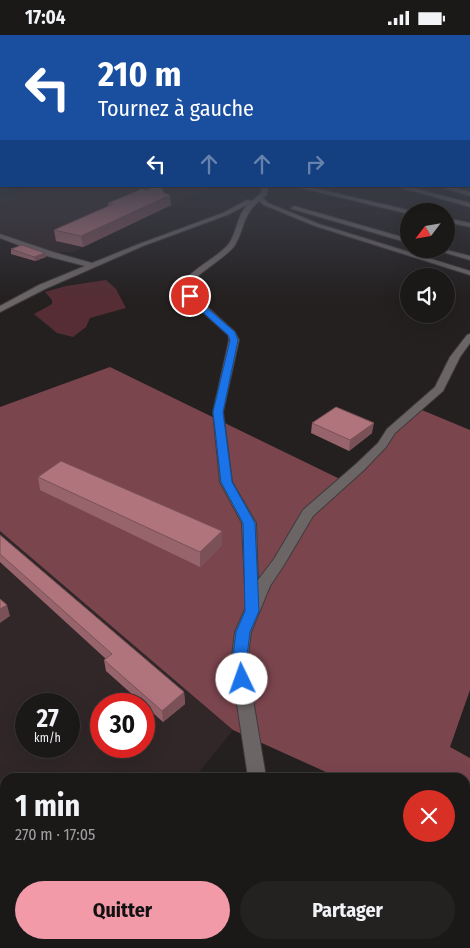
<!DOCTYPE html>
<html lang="fr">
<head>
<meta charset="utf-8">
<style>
  body { margin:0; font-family:"Fira Sans Condensed",sans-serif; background:#242121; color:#f1f3f6; height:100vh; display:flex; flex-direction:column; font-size:19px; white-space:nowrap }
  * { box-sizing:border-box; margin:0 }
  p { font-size:16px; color:#a0a0a2 }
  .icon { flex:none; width:28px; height:28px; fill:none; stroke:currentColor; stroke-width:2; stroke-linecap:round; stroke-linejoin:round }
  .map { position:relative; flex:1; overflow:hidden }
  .sheet { position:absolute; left:0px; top:738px; width:470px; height:176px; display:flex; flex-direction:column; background:#1b1818; border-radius:15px 15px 0 0; box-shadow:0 5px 20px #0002,0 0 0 1px #393737 }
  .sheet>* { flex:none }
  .top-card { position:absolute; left:0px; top:0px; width:470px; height:152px; box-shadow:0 5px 20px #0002,0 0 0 1px #393737; background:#1a4fa0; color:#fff; overflow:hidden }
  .needle { width:32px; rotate:239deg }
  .tools { position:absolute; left:400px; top:168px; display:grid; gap:10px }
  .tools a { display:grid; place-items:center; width:55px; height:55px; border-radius:50%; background:#1b1818; box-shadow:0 5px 20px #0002,0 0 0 1px #393737; font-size:25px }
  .speed { position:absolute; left:15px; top:658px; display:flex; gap:10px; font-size:25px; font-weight:700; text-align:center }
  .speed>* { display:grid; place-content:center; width:65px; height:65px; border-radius:50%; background:#1b1818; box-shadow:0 5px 20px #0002,0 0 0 1px #393737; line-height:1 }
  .speed small { font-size:12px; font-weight:400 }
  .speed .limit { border:8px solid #d22; background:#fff; color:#111 }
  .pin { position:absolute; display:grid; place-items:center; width:42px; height:42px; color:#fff; margin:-21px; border:2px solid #fff; border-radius:50%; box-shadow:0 1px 5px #0007 }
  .me { position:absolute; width:55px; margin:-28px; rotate:357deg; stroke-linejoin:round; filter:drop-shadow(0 0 4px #0008) }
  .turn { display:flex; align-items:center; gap:18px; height:105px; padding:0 15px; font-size:22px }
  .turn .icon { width:65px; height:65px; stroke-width:2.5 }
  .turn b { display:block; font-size:35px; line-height:42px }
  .lanes { display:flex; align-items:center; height:48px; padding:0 15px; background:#0003; justify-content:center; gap:25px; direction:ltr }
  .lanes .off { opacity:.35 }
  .round { display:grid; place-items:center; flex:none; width:52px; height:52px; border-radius:26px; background:#242121 }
  .headline { display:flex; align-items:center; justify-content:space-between; height:85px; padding:0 15px }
  h1 { font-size:30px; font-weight:700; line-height:38px }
  .cta { display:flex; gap:10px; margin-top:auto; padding:10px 15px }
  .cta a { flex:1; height:58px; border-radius:30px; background:#f39aa8; color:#111; font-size:20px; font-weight:700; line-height:58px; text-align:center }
  .cta a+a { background:#242121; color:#f1f3f6 }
  .status { display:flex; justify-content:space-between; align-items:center; height:35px; padding:0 25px; background:#1b1818; direction:ltr }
  .status svg { height:14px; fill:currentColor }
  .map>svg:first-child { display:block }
  .built { fill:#312728; fill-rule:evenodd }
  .green { fill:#562d34 }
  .forest { fill:#7b454e }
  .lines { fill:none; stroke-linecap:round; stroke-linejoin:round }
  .minor-casing { stroke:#3f3b3c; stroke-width:2 }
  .minor { fill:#6b6566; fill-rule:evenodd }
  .wall { fill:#97646c }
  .shaded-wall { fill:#7b5158 }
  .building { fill:#b0747d; stroke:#7b5158 }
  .route { fill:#1a73e8; stroke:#114b97 }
</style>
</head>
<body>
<div class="status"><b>17:04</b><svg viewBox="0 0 49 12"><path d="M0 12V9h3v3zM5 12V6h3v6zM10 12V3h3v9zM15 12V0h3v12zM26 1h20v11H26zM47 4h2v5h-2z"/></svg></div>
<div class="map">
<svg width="470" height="913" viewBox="0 0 470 913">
  <rect width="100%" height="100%" fill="#242020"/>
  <path class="built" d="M 42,151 L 214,151 L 133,188 L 124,187 L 111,194 L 116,196 L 74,217 L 52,217 L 0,198 L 0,163 Z
    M 0,496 L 233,695 L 195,742 L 5,742 L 5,882 L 0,888 ZM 26,669 L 69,669 L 69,711 L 26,711 ZM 101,669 L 144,669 L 144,711 L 101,711 Z"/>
  <path class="green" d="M 106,245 L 116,254 L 126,273 L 90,283 L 86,292 L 73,302 L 57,298 L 34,279 L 52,269 L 52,265 L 45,257 L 66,251 Z"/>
  <path class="forest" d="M 110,332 L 344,446 L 417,373 L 470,395 L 470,655 L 450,712 L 470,723 L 470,821 L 465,817 L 465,742 L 337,742 L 233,695 L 0,496 L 0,372 Z"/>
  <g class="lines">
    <defs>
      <path id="minor" d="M 469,136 L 470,136 L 470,139 L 469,138 Z
        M 469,145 L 470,146 L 470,150 L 469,149 Z
        M 262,151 L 268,151 L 267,159 L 263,163 L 268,168 L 319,189 L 470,236 L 470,240 L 315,191 L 264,170 L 259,166 C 242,181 245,193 235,210 C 229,220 200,237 189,249 L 194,260 L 235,297 L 239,305 L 223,377 L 232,447 L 256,488 L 258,545 L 274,524 L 303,475 L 356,429 L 378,408 L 387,394 L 435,352 L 450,322 L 467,300 L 470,299 L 470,308 L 460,322 L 443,356 L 395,398 L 386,412 L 364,435 L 313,481 L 284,530 L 270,551 L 251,597 L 247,629 L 266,742 L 248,742 L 231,629 L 235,597 L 246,572 L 242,488 L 220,447 L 213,377 L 229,305 L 228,300 L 187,263 L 181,249 C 194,233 213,225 227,211 C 238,199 236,179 249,169 L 227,180 L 143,211 L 45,254 L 0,277 L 0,271 L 39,250 L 85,231 L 47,221 L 0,203 L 0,199 L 53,217 L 92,228 L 139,209 L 223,178 L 247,165 L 252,166 L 261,158 Z
        M 293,151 L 305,151 L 412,176 L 409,176 L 409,179 Z
        M 395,151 L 406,151 L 470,168 L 470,172 Z
        M 437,151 L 448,151 L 470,157 L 470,161 Z
        M 294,171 L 409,204 L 409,208 L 292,174 L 291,173 Z
        M 446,183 L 470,188 L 470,192 L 446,187 Z
        M 432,214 L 443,214 L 470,221 L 470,225 Z
        M 52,909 L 80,909 L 79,913 L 51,913 Z
        M 293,909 L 319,909 L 320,913 L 294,913 Z"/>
    </defs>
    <use href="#minor" class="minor-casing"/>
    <use href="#minor" class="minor"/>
  </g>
  <path class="wall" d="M 164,158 L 171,170 L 83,212 L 56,206 L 54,195 L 108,172 L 108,168 Z
    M 11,214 L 46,222 L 35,226 L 11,219 Z
    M 312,388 L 372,398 L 349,416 L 311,398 Z
    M 38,442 L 222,510 L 200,532 L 40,455 Z
    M 0,500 L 184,657 L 185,669 L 163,687 L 144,670 L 144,669 L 143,669 L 106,636 L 104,625 L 106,624 L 0,527 Z
    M 470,849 L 470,907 L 465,902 L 465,856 Z
    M 349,909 L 395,909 L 392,913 L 354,913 Z"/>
  <path class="shaded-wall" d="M 170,160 L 171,170 L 83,212 L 81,201 Z
    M 45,218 L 46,222 L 35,226 L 34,222 Z
    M 374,388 L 372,398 L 349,416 L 350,405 Z
    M 222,496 L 222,510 L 200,532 L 200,517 Z
    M 7,570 L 10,581 L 0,588 L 0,574 Z
    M 184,657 L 185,669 L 163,687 L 162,676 Z
    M 5,803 L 5,826 L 0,831 L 0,808 Z
    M 392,909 L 395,909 L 392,913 L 390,913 Z"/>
  <path class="building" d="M 156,151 L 161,151 L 164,158 L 170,160 L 81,201 L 54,195 L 113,169 L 108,168 L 142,154 L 147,155 Z
    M 22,210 L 45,218 L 34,222 L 11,214 Z
    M 336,372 L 374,388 L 350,405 L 312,388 Z
    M 61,426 L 222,496 L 200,517 L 38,442 Z
    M 0,500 L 184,657 L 162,676 L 104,625 L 112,619 L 0,519 Z
    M 0,564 L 7,570 L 0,574 Z
    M 0,748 L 5,752 L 5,803 L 0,808 Z
    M 470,849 L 470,892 L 465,888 L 465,856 Z
    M 369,909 L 392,909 L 390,913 L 374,913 Z"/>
  <linearGradient id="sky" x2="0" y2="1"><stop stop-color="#141212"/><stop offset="0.52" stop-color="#3f424e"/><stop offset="1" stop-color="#3f424e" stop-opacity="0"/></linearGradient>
  <rect width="470" height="264" fill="url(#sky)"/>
  <path class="route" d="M 187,260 L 192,260 L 235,297 L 238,305 L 223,377 L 232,447 L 255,488 L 259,576 L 250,597 L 246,629 L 249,644 L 247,649 L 242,651 L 236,649 L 232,629 L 236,597 L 245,576 L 243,488 L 221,447 L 213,377 L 230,305 L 228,300 L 187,263 Z"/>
</svg>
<div class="tools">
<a><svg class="needle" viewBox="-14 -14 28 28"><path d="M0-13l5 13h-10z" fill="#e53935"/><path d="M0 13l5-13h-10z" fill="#a0a0a2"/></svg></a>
<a><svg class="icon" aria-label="sound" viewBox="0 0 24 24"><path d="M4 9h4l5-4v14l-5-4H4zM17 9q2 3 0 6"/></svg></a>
</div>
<div class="speed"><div>27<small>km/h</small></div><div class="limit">30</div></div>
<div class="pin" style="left:190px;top:261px;background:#d93025"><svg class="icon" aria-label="arrive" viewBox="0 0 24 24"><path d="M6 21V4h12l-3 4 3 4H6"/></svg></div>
<svg class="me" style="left:242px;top:644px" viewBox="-20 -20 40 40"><circle r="19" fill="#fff"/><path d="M0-13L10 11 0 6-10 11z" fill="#1a73e8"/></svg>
<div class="top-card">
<div class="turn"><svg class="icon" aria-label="left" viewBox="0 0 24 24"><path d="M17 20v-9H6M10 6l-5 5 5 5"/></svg><div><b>210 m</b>Tournez à gauche</div></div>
<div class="lanes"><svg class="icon" aria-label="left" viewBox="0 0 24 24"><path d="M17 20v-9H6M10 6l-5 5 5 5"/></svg><svg class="icon off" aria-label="ahead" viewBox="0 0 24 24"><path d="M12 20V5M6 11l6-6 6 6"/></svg><svg class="icon off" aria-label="ahead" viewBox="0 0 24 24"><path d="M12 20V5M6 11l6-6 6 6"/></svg><svg class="icon off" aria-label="right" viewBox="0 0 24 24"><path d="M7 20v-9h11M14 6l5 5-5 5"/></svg></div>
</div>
<section class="sheet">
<div class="headline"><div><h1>1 min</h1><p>270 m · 17:05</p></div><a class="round" style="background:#d93025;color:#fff"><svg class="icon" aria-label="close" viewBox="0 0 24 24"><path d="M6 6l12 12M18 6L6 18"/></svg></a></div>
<div class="cta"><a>Quitter</a><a>Partager</a></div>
</section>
</div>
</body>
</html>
